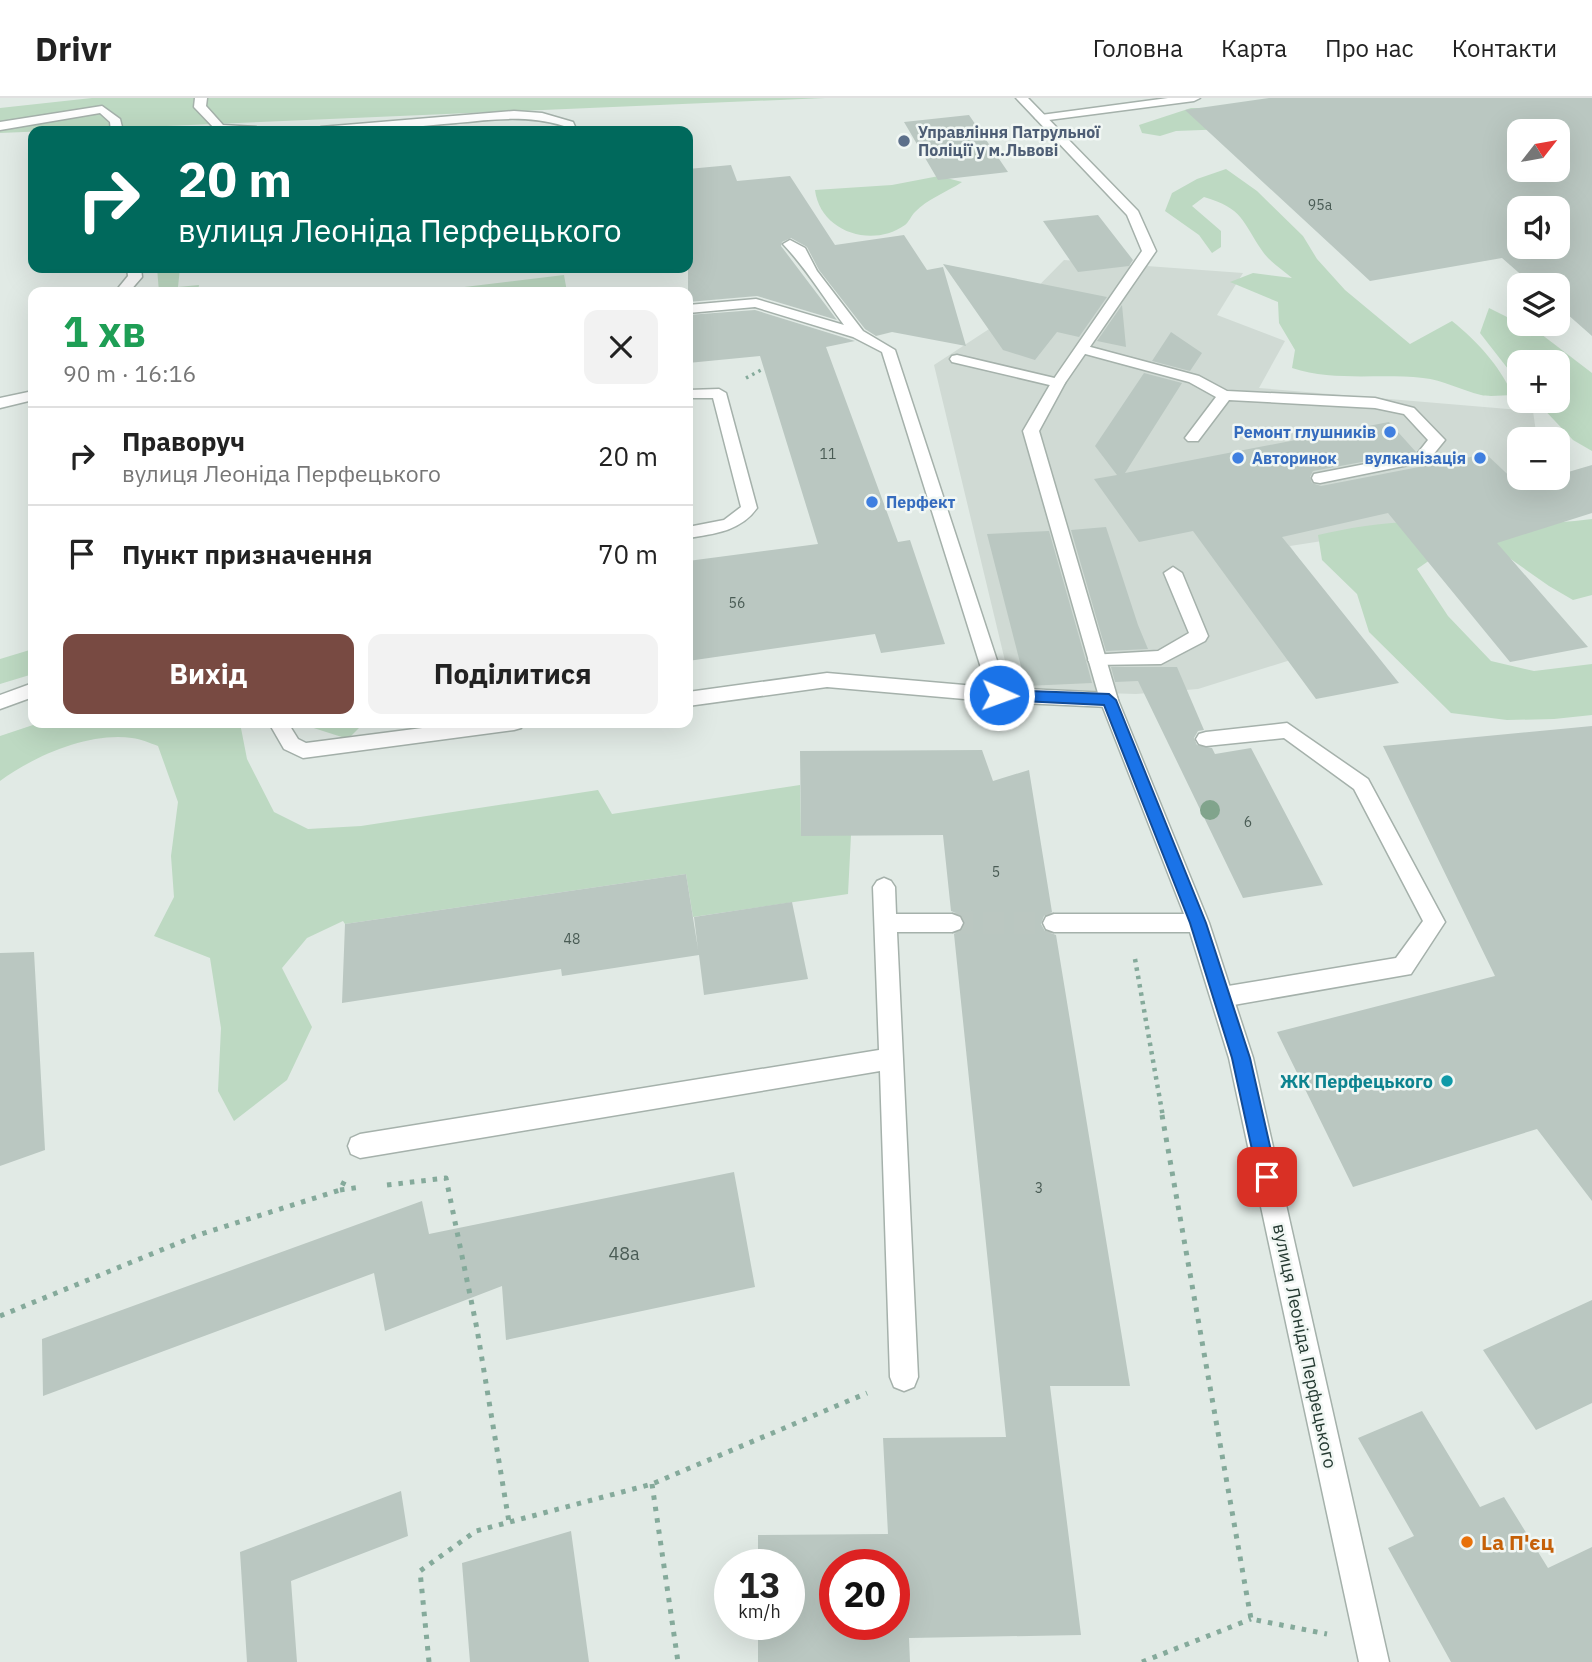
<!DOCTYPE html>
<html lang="uk">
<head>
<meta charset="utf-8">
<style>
  body { margin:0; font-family:"IBM Plex Sans",sans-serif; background:#f2f2f2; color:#222; height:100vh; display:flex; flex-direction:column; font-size:26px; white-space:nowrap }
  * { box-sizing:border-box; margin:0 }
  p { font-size:23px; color:#767676 }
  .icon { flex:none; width:38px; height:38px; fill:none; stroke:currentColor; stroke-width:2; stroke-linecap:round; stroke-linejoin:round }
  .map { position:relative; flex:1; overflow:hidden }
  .sheet { position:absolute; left:28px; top:189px; width:665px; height:441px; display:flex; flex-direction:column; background:#fff; border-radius:14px; box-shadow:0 7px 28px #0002 }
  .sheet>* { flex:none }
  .top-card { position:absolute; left:28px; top:28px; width:665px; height:147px; border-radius:14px; box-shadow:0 7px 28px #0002; background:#00695c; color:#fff; overflow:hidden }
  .needle { width:46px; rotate:59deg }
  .buttons { position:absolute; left:1507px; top:21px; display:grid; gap:14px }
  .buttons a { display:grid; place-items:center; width:63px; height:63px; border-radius:14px; background:#fff; box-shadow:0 7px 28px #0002; font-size:35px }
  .speed { position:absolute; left:714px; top:1451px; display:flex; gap:14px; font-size:35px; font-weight:700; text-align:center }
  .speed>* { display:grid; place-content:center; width:91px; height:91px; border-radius:50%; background:#fff; box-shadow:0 7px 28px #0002; line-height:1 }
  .speed small { font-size:18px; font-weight:400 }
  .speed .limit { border:10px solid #d22; background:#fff; color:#111 }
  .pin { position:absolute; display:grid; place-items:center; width:60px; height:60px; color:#fff; margin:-30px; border-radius:14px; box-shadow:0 4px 10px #0006 }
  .me { position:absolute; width:77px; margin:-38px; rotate:92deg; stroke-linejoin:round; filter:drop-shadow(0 0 5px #0008) }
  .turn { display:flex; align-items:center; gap:24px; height:147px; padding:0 35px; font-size:32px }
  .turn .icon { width:91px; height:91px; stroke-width:2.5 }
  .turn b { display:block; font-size:49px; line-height:60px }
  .round { display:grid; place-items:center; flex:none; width:74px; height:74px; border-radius:14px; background:#f2f2f2 }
  .head { display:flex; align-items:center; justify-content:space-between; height:119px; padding:0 35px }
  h1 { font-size:42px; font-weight:700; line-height:52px; color:#1e9e55 }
  .action { display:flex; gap:14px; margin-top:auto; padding:14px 35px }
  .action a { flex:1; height:80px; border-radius:14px; background:#784a42; color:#fff; font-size:28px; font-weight:700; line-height:80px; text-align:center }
  .action a+a { background:#f2f2f2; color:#222 }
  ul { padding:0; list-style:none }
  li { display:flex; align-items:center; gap:21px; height:98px; padding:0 35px; border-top:2px solid #e0e0e0 }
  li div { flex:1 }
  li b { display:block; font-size:26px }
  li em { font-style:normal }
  header { display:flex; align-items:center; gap:42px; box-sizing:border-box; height:98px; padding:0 35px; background:#fff; border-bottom:2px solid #e0e0e0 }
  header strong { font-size:33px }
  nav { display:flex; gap:38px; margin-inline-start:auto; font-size:24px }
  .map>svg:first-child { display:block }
  .built { fill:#d0dad4 }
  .green { fill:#bdd9c2 }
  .building { fill:#bac7c1; fill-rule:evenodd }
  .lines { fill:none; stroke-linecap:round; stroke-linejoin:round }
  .minor-tunnel { stroke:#bbc7c1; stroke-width:21; stroke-dasharray:21 10; stroke-linecap:butt }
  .service-casing { stroke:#a5b1ab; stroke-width:3 }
  .minor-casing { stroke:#a5b1ab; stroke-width:3 }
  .path-far2 { stroke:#85aa9b; stroke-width:3.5; stroke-dasharray:2.5 4.5; stroke-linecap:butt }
  .path-far1 { stroke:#85aa9b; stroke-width:4.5; stroke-dasharray:3.5 5; stroke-linecap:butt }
  .path { stroke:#85aa9b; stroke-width:5; stroke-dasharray:4.5 7; stroke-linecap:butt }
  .service { fill:#fff; fill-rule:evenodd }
  .minor { fill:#fff; fill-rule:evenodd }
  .tree { fill:#81a48c }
  .route { fill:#1a73e8; stroke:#114b97; stroke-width:2 }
  .service-dot { fill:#5c6f8a; stroke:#f1f7f4; stroke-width:2.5 }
  .shop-dot { fill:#3f7fe0; stroke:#f1f7f4; stroke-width:2.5 }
  .culture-dot { fill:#0f9aa8; stroke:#f1f7f4; stroke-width:2.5 }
  .food-dot { fill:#e8710a; stroke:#f1f7f4; stroke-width:2.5 }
  .labels { text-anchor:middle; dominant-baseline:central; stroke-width:5; stroke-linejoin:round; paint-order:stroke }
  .number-label { font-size:14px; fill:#4a5c55 }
  .far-service-label { font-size:16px; font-weight:bold; fill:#4e5e75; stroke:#f1f7f4; text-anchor:start }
  .far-shop-label { font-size:16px; font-weight:bold; fill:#366cbe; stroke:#f1f7f4; text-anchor:end }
  .culture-label { font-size:18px; font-weight:bold; fill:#0d838f; stroke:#f1f7f4; text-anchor:end }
  .near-number-label { font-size:18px; fill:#4a5c55 }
  .street-label { font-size:18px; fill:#243931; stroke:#f1f7f4 }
  .near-food-label { font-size:21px; font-weight:bold; fill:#c56008; stroke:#f1f7f4; text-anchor:start }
</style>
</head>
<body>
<header>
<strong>Drivr</strong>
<nav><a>Головна</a><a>Карта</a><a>Про нас</a><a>Контакти</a></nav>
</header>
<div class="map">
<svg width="1592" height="1564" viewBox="0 0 1592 1564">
  <rect width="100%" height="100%" fill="#e1eae5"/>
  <path class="built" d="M 1064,162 L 1243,175 L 1217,217 L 1285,243 L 1259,290 L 1533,313 L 1537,341 L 1519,341 L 1519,380 L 1542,380 L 1546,408 L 1290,448 L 1354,542 L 1198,591 L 1136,596 L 1012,592 L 934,267 L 1009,218 Z"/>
  <path class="green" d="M 92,0 L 825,0 L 0,35 L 0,10 Z
    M 1191,10 L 1224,10 L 1228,31 L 1176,33 L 1160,38 L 1142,35 L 1139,27 Z
    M 1226,71 L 1257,93 L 1303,138 L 1317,161 L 1345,192 L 1410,246 L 1452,223 C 1479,245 1498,266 1513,297 C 1503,297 1490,299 1481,297 C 1461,292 1443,282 1423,280 C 1379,275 1335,284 1292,270 L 1295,252 L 1279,225 L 1278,204 L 1230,184 L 1253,175 L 1292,180 C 1283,172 1270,164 1263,154 C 1241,122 1244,111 1204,99 L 1192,108 L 1221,133 L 1221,149 L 1212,155 L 1199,137 L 1165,113 L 1172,95 L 1197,81 Z
    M 939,78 L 962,84 C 947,94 927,101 915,114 C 911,118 909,124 905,127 C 871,151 820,133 815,92 L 892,87 Z
    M 157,170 L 180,170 L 178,189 L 199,187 L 198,194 L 159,194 Z
    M 564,177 L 567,194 L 423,194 Z
    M 1489,210 L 1541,236 L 1592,275 L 1592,353 L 1573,342 L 1536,303 L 1558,303 L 1558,264 L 1519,264 L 1519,285 L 1480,235 Z
    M 1592,421 L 1592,497 L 1573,502 L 1549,488 L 1485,443 L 1453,446 L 1417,471 L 1448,518 L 1491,563 L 1534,573 L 1592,566 L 1592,617 L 1554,621 L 1507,622 L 1451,615 L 1369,534 L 1357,496 L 1322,462 L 1318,437 C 1348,430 1379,425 1409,424 C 1471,423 1530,429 1592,421 Z
    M 33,551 L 33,576 L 0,586 L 0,561 Z
    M 39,625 L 240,625 L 247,661 L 274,714 L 308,731 L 361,728 L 598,692 L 612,716 L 800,687 L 801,737 L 851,737 L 848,796 L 693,819 L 686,776 L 345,826 L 343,823 L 307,840 L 282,870 L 312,929 L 287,982 L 234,1023 L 218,993 L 221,930 L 210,860 L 154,838 L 174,799 L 171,758 L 178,704 L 158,648 C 150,645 141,641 132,640 C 89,634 34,658 0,683 L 0,638 Z
    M 298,625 L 364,625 L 348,641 Z"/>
  <path class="building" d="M 1269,0 L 1592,0 L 1592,238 L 1558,208 L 1558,187 L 1533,187 L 1502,160 L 1370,183 L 1185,12 ZM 1519,33 L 1558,33 L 1558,72 L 1519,72 ZM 1519,110 L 1558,110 L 1558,149 L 1519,149 Z
    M 969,17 L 1008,74 L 938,82 L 904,24 Z
    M 731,67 L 737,83 L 790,78 L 835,147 L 904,137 L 927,172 L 943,169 L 966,248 L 892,234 L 876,238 L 865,231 L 819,172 L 807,149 L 791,140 L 782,144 L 781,148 L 837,222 L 757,198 L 688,204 L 688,71 Z
    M 1098,117 L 1133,162 L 1129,168 L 1078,174 L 1043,123 Z
    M 943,166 L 1107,199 L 1079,239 L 1057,234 L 1035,262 L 1003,252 Z
    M 1122,207 L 1126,249 L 1097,243 Z
    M 755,212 L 855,243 L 826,249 L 898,444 L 910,442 L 945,546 L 881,555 L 875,536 L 688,563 L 688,463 L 818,446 L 760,258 L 688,265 L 688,217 Z
    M 1171,234 L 1202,255 L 1190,273 L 1152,263 Z
    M 1144,275 L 1182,285 L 1125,375 L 1389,324 L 1416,354 L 1313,373 L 1310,379 L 1312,385 L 1321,388 L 1486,356 L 1520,388 L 1558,380 L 1558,377 L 1592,367 L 1592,415 L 1497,445 L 1588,549 L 1510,564 L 1388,415 L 1282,439 L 1399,585 L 1316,601 L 1193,433 L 1139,444 L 1094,381 L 1117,377 L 1095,348 Z
    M 1106,429 L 1138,527 L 1148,551 L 1106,553 L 1071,432 Z
    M 1049,433 L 1086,563 L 1092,585 L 1026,588 L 987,436 Z
    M 1111,569 L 1177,569 L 1204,632 L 1198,633 L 1194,640 L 1197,647 L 1212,650 L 1215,656 L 1251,650 L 1323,787 L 1243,800 L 1138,583 L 1115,584 Z
    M 1592,628 L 1592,1103 L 1537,1031 L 1353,1089 L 1277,934 L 1495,878 L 1383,648 Z
    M 982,652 L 993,683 L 1029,672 L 1052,814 L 1044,818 L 1041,826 L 1045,833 L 1056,837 L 1130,1288 L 1050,1288 L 1081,1537 L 909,1540 L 910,1564 L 758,1564 L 758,1526 L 789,1526 L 789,1466 L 758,1466 L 758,1437 L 888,1436 L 883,1340 L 1006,1339 L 954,836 L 962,832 L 965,824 L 961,817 L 951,813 L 943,737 L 801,738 L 800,653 ZM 835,1466 L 894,1466 L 894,1526 L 835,1526 Z
    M 686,776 L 698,851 L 694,819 L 792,804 L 808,881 L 704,897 L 699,857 L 562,878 L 561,871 L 342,905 L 345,826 Z
    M 34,854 L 45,1052 L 0,1068 L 0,855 Z
    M 734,1074 L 755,1189 L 506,1242 L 502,1188 L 385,1233 L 374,1175 L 43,1298 L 42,1241 L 422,1103 L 429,1136 Z
    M 1592,1202 L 1592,1305 L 1536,1332 L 1483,1252 Z
    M 1422,1313 L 1480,1409 L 1504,1399 L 1548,1470 L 1592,1449 L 1592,1564 L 1451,1564 L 1388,1450 L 1414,1438 L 1358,1340 Z
    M 401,1393 L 408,1438 L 291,1483 L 297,1564 L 247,1564 L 240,1454 Z
    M 571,1433 L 589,1564 L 470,1564 L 462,1465 Z"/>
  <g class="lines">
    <path class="minor-tunnel" d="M 952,825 L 1054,825"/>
    <defs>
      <path id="service" d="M 195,0 L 207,0 L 206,8 L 223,27 L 256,29 L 262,33 L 216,32 L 194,9 Z
        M 1168,0 L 1200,0 L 1194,3 L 1041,23 L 1035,20 L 1041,17 Z
        M 102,8 L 120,21 L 123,33 L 111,33 L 110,24 L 100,15 L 0,32 L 0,24 Z
        M 514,13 L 542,15 L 573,24 L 577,33 L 565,33 L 564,28 C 527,17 494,21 456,25 C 409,29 362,35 315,33 L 321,29 Z
        M 790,142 L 805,150 L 817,173 L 863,233 L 895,252 L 1006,590 L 1109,595 L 1116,597 L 1118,602 L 1116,607 L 1109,609 L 999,604 L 827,589 L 688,608 L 688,594 L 827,575 L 987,589 L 882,254 L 853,239 L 755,209 L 688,215 L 688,207 L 756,201 L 844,227 C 824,200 806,170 783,146 Z
        M 127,170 L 141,170 L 142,179 L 129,194 L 115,194 L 128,178 Z
        M 1083,247 L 1199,278 L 1227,293 L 1375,300 L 1414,310 L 1445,342 L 1428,363 L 1320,385 L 1314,384 L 1312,380 L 1314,376 L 1417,356 L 1428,342 L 1404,316 L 1375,310 L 1229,302 L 1198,343 L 1188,343 L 1185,340 L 1216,299 L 1189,284 L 1078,254 L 1076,251 L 1078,248 Z
        M 957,257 L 1063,282 L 1065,285 L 1058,289 L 952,264 L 950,261 L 952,258 Z
        M 719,291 L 726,295 L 757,410 C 741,433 714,436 688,440 L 688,429 L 724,422 L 741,409 L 713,300 L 688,300 L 688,292 Z
        M 33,293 L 33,302 L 0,310 L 0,300 Z
        M 1173,469 L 1182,475 L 1208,538 L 1205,543 L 1161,566 L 1091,567 L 1088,562 L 1091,557 L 1158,553 L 1189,535 L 1164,475 Z
        M 33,585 L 33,599 L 0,611 L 0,597 Z
        M 269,625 L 288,625 L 298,641 L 306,645 L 461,625 L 524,625 L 521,630 L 514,632 L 303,660 L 284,651 Z
        M 1287,625 L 1368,681 L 1445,824 L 1411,876 L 1222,909 L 1214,906 L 1211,899 L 1214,892 L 1222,889 L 1396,860 L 1423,823 L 1354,691 L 1284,640 L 1206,648 L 1199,646 L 1196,641 L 1199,636 L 1206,634 Z"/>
      <path id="minor" d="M 1016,0 L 1028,0 L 1138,113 L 1156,153 L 1065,285 L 1039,333 L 1118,602 L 1209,825 L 1253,960 L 1389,1564 L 1359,1564 L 1229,960 L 1190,834 L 1054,834 L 1046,831 L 1043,825 L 1046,819 L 1054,816 L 1184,816 L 1100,602 L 1023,333 L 1051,285 L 1142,153 L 1127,117 Z
        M 884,780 L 891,783 L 895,789 L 896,816 L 952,816 L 960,819 L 963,825 L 960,831 L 952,834 L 897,834 L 918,1279 L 914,1289 L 904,1293 L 894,1289 L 890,1279 L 880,973 L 360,1060 L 351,1056 L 348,1048 L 351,1040 L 360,1036 L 879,952 L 873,789 L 877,783 Z"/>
    </defs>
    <use href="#service" class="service-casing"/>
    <use href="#minor" class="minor-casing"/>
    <path class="path-far2" d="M 746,280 L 763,271"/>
    <path class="path-far1" d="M 1135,861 L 1163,1019"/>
    <path class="path" d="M 1162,1017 L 1251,1521 L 1327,1536
      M 387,1087 L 446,1080 L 477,1231 L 509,1424
      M 340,1092 L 361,1089
      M 0,1218 L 198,1137 L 340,1092 L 345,1082
      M 652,1386 L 678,1564
      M 429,1564 L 420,1473 L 476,1433 L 652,1386 L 867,1295
      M 1142,1564 L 1251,1521"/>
    <use href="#service" class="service"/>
    <use href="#minor" class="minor"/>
  </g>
  <circle class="tree" cx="1210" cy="712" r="10"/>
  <path class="route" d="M 999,592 L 1109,596 L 1116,602 L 1206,825 L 1250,960 L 1277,1079 L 1274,1085 L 1267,1088 L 1261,1085 L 1258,1079 L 1232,960 L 1190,825 L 1104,607 L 999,602 L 992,597 Z"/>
  <circle class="service-dot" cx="904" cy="43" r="7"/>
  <g class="shop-dot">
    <circle cx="1390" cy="334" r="7"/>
    <circle cx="1238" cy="360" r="7"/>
    <circle cx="1480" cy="360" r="7"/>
    <circle cx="872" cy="404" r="7"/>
  </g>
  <circle class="culture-dot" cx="1447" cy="983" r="7"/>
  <circle class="food-dot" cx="1467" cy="1444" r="7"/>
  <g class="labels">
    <g class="number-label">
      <text x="1320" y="107">95а</text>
      <text x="828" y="356">11</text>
      <text x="737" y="505">56</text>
      <text x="1248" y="724">6</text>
      <text x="996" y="774">5</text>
      <text x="572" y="841">48</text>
      <text x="1039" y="1090">3</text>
    </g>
    <g class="far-service-label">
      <text x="918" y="34">Управління Патрульної<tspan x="918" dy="18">Поліції у м.Львові</tspan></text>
    </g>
    <g class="far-shop-label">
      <text x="1376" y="334">Ремонт глушників</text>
      <text x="1252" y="360" text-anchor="start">Авторинок</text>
      <text x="1466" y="360">вулканізація</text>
      <text x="886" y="404" text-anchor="start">Перфект</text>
    </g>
    <g class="culture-label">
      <text x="1433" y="983">ЖК Перфецького</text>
    </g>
    <g class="near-number-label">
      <text x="624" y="1155">48а</text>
    </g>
    <g class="street-label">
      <text transform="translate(1305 1248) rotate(78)">вулиця Леоніда Перфецького</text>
    </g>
    <g class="near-food-label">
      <text x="1481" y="1444">La П'єц</text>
    </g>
  </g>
</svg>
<div class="buttons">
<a><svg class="needle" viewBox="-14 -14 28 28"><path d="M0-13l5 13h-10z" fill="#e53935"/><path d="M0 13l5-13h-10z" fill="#767676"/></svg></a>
<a><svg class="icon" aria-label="sound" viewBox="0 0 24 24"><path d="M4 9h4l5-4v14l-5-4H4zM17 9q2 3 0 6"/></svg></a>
<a><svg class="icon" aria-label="layers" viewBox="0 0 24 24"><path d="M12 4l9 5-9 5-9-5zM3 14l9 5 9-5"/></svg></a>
<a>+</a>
<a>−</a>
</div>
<div class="speed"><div>13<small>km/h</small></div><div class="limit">20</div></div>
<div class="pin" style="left:1267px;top:1079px;background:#d93025"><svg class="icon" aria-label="arrive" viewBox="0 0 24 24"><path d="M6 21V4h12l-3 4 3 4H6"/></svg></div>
<svg class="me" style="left:999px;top:597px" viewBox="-20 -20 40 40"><circle r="17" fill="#1a73e8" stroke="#fff" stroke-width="3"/><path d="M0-11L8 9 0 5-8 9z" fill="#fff"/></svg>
<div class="top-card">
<div class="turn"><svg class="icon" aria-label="right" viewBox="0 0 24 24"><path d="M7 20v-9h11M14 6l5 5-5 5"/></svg><div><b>20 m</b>вулиця Леоніда Перфецького</div></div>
</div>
<section class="sheet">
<div class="head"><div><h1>1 хв</h1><p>90 m · 16:16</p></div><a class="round"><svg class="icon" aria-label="close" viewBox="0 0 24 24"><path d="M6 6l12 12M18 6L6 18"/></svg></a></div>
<ul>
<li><svg class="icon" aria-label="right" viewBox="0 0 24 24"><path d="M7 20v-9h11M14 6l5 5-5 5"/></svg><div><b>Праворуч</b><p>вулиця Леоніда Перфецького</p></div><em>20 m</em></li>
<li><svg class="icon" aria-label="arrive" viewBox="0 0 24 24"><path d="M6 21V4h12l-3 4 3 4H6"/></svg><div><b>Пункт призначення</b></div><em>70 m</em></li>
</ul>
<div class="action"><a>Вихід</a><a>Поділитися</a></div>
</section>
</div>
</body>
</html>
